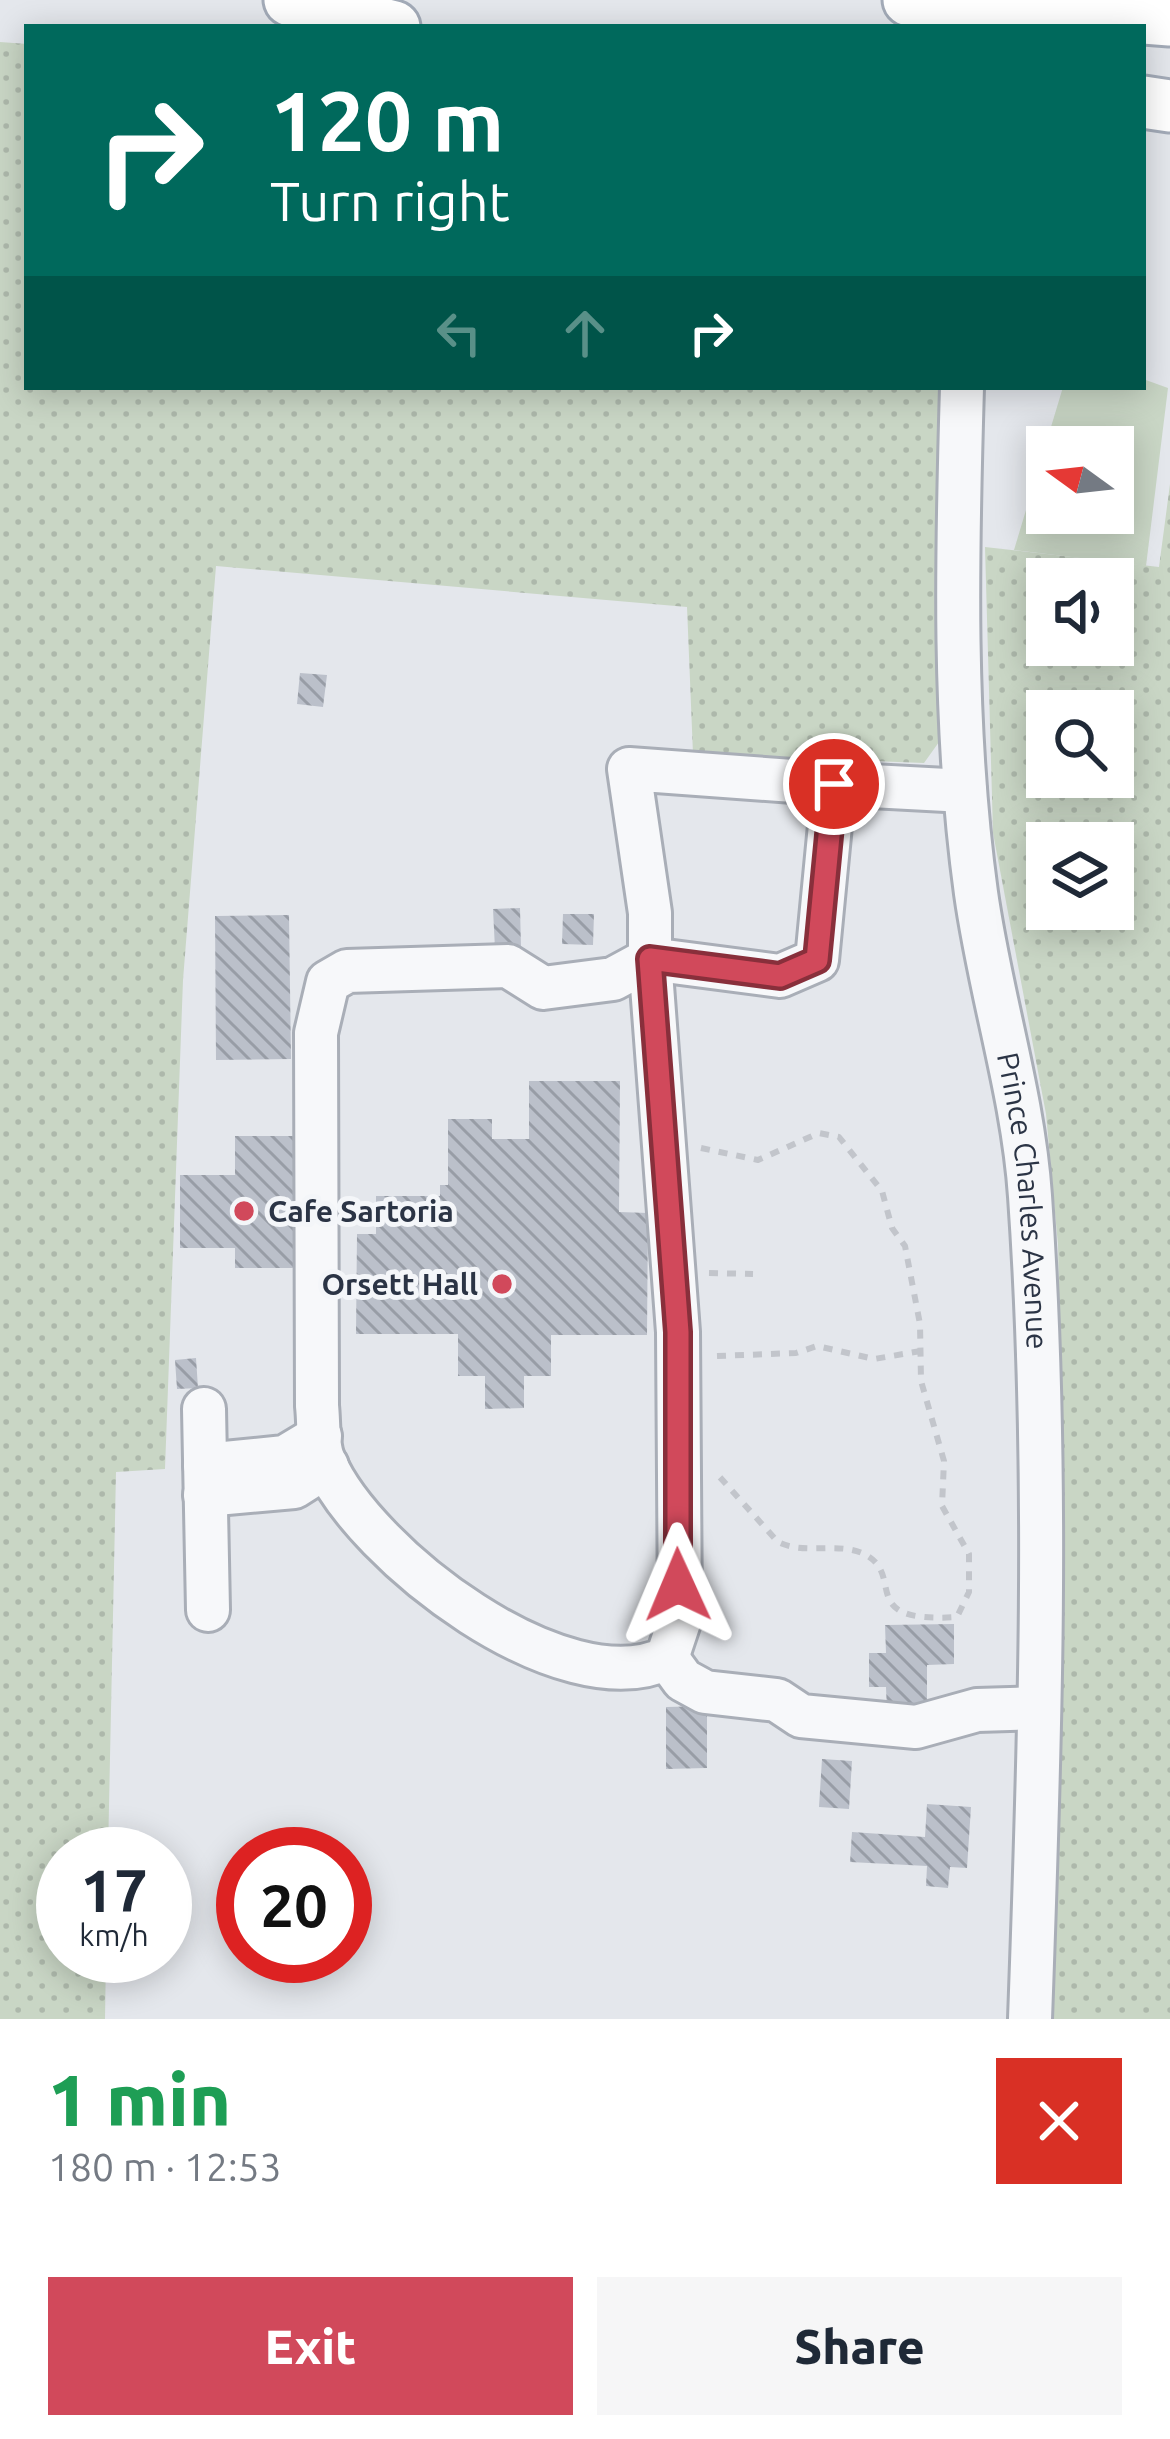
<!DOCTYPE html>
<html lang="en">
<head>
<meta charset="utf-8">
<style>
  body { margin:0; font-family:Ubuntu,sans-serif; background:#f6f6f7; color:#1f2937; height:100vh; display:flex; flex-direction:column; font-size:45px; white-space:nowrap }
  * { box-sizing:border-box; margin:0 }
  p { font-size:39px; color:#747a83 }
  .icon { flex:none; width:66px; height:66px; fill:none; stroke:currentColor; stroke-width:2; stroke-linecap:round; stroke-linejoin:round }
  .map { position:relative; height:2019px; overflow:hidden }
  .sheet { display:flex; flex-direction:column; background:#fff; flex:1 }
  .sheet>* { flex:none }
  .banner { position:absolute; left:24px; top:24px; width:1122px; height:366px; border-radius:0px; box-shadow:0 6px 30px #0003; background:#00695c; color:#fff; overflow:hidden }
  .needle { width:78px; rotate:285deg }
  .fabs { position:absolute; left:1026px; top:426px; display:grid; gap:24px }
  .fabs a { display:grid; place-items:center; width:108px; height:108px; border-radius:0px; background:#fff; box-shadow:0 6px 30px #0003; font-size:60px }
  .speed { position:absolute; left:36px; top:1827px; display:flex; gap:24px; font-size:60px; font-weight:700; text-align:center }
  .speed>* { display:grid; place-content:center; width:156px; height:156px; border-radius:50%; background:#fff; box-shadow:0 6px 30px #0003; line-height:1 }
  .speed small { font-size:30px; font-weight:400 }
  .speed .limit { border:18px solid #d22; background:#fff; color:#111 }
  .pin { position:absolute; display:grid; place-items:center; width:102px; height:102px; color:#fff; margin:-51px; border:6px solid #fff; border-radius:50%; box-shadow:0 3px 12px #0007 }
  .me { position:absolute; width:132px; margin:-66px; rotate:359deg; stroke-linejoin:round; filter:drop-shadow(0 0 9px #0008) }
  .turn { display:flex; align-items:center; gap:42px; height:252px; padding:0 48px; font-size:54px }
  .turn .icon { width:156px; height:156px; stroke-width:2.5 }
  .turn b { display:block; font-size:84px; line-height:102px }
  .lanes { display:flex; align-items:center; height:114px; padding:0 48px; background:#0003; justify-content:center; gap:60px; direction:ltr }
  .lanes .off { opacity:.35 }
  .round { display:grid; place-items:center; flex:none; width:126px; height:126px; border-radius:0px; background:#f6f6f7 }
  .head { display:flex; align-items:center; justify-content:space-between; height:204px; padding:0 48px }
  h1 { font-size:72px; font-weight:800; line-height:90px; color:#1e9e55 }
  .action { display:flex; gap:24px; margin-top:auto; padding:24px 48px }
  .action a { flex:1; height:138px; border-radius:0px; background:#d1495b; color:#fff; font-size:48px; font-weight:800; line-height:138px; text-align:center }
  .action a+a { background:#f6f6f7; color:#1f2937 }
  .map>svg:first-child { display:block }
  .grass { fill:url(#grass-dots); fill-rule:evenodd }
  .pitch { fill:#c9d6c5; fill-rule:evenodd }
  .building { fill:url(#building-back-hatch) }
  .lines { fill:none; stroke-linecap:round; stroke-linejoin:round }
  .minor-casing { stroke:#a9aeb7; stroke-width:48 }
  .major-casing { stroke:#a3abb8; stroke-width:57 }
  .path { stroke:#c2c5cb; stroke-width:6; stroke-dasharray:9 9; stroke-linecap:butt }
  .minor { stroke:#f7f8fa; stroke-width:42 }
  .major { stroke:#fff; stroke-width:51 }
  .route-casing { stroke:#882f3b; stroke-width:30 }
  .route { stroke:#d1495b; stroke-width:21 }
  .poi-dot { fill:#d1495b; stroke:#f4f6f9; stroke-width:4.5 }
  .labels { text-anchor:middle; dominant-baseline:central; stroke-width:10; stroke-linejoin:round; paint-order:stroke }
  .street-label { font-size:30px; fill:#2b3445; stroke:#f4f6f9 }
  .poi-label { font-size:30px; font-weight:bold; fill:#2b3445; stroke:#f4f6f9; text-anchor:start }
</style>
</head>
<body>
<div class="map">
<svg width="1170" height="2019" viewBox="0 0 1170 2019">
  <defs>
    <pattern id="grass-dots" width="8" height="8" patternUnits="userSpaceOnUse" patternTransform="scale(3)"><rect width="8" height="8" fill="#c9d6c5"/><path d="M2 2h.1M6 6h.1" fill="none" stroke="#adb8ab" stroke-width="1.8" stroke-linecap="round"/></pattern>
    <pattern id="building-back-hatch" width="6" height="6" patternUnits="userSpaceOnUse" patternTransform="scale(3)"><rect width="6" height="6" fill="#bbc0ca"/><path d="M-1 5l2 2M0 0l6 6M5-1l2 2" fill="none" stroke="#989da6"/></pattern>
  </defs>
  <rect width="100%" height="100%" fill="#e4e7ec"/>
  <path class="grass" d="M 0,42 L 27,44 L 27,387 L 947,387 L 944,735 L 924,763 L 693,754 L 687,607 L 216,566 L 183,980 L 165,1469 L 116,1472 L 108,1854 L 63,1854 L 63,1956 L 106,1956 L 105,2019 L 0,2019 Z
    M 1170,484 L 1170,2019 L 1052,2019 L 1064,1525 L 1058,1245 L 1046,1114 L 993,833 L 985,547 L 1159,567 ZM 1047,579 L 1113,579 L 1113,645 L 1047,645 ZM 1047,711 L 1113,711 L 1113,777 L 1047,777 ZM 1047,843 L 1113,843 L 1113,909 L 1047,909 Z"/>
  <path class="pitch" d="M 1143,379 L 1168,388 L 1146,566 L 1014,550 L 1063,387 L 1143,387 ZM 1047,447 L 1113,447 L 1113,513 L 1047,513 Z"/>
  <path class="building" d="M 300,673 L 327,675 L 323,707 L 297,704 Z
    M 520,908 L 521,948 L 495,949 L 493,909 Z
    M 563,914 L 594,914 L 593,945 L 562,944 Z
    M 289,915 L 291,1059 L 216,1060 L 215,916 Z
    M 529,1081 L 620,1081 L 619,1212 L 648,1213 L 647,1335 L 551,1335 L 551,1376 L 524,1376 L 524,1408 L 485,1409 L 485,1376 L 458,1376 L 458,1334 L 356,1334 L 357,1234 L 376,1234 L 376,1196 L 440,1196 L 440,1185 L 448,1185 L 448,1119 L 492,1119 L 492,1139 L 529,1139 Z
    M 235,1136 L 308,1136 L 307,1268 L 235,1268 L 235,1248 L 180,1248 L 180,1175 L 235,1175 Z
    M 196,1358 L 198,1388 L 177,1389 L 175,1360 Z
    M 954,1624 L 954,1664 L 927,1665 L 927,1711 L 887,1712 L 886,1687 L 869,1687 L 869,1653 L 886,1653 L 885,1625 Z
    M 707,1706 L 707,1768 L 666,1769 L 666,1707 Z
    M 822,1759 L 852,1761 L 849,1809 L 819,1807 Z
    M 927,1804 L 971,1807 L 967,1868 L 950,1867 L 948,1888 L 926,1886 L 927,1866 L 850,1862 L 852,1832 L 925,1837 Z"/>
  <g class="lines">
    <defs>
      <g id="minor">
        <path id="s1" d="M 962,387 C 957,555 953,727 976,893 C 990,994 1023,1094 1030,1196 C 1049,1469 1040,1745 1030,2019"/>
        <path d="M 834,784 L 629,769 L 650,913 L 650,959 L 780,976 L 817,960 L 834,784 L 965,791"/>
        <path d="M 650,959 L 678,1332 L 680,1619 L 667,1658 C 564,1708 364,1555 324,1461 C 317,1446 319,1423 317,1406 L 316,1033 L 328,982 L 347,971 L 508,966 L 543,988 L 613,979 Z"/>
        <path d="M 204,1409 L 208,1610"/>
        <path d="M 205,1465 L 285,1457 L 320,1436"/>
        <path d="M 205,1495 L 294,1487 L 327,1466"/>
        <path d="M 667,1658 L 683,1680 L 705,1692 L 777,1700 L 801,1716 L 916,1727 L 977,1710 L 1038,1708"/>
      </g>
      <path id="major" d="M 290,0 L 394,27
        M 909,0 L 1170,20
        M 1143,102 L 1170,106"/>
    </defs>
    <use href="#minor" class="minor-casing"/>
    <use href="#major" class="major-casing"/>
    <path class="path" d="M 701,1148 L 758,1160 L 819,1133 L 839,1137 L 882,1191 L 892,1228 L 905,1246 L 920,1324 L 921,1381 L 944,1461 L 942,1506 L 969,1554 L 969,1592 L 957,1617 C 852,1624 909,1574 862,1553 C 836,1542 804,1555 778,1542 L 717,1474
      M 709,1273 L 753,1274
      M 717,1356 L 796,1353 L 817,1346 L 874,1359 L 921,1351"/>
    <use href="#minor" class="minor"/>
    <use href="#major" class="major"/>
  </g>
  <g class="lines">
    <defs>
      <path id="route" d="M 678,1585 L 678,1332 L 650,959 L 780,976 L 817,960 L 834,784"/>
    </defs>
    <use href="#route" class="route-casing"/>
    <use href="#route" class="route"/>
  </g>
  <g class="poi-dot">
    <circle cx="244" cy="1211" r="12"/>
    <circle cx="502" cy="1284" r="12"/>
  </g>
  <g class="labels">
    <g class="street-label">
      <text stroke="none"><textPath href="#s1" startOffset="819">Prince Charles Avenue</textPath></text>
    </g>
    <g class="poi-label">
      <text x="268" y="1211">Cafe Sartoria</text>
      <text x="478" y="1284" text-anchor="end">Orsett Hall</text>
    </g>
  </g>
</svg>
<div class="fabs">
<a><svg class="needle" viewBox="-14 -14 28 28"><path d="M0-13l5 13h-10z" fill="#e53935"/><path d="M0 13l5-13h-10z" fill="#747a83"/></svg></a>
<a><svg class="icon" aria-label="sound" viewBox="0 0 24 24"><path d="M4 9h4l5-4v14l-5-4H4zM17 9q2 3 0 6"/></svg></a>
<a><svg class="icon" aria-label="search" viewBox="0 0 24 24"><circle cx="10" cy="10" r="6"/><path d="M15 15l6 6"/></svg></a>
<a><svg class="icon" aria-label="layers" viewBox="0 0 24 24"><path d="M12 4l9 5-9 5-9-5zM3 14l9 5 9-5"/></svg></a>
</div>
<div class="speed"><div>17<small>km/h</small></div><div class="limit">20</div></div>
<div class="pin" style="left:834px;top:784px;background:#d93025"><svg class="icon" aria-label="arrive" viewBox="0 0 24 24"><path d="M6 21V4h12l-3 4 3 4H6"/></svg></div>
<svg class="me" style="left:678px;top:1585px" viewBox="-20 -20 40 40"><path d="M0-17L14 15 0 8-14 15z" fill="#d1495b" stroke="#fff" stroke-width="4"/></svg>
<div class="banner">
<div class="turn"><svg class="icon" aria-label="right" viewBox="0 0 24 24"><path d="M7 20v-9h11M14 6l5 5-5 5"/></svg><div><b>120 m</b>Turn right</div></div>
<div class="lanes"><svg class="icon off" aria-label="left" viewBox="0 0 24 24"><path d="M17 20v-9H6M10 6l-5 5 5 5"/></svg><svg class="icon off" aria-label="ahead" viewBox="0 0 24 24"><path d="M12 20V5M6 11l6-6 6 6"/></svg><svg class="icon" aria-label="right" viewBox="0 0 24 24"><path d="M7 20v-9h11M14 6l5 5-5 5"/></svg></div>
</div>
</div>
<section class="sheet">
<div class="head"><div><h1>1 min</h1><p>180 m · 12:53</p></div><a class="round" style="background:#d93025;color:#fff"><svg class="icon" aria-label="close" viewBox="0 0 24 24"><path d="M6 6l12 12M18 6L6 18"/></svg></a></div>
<div class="action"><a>Exit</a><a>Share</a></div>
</section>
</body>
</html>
